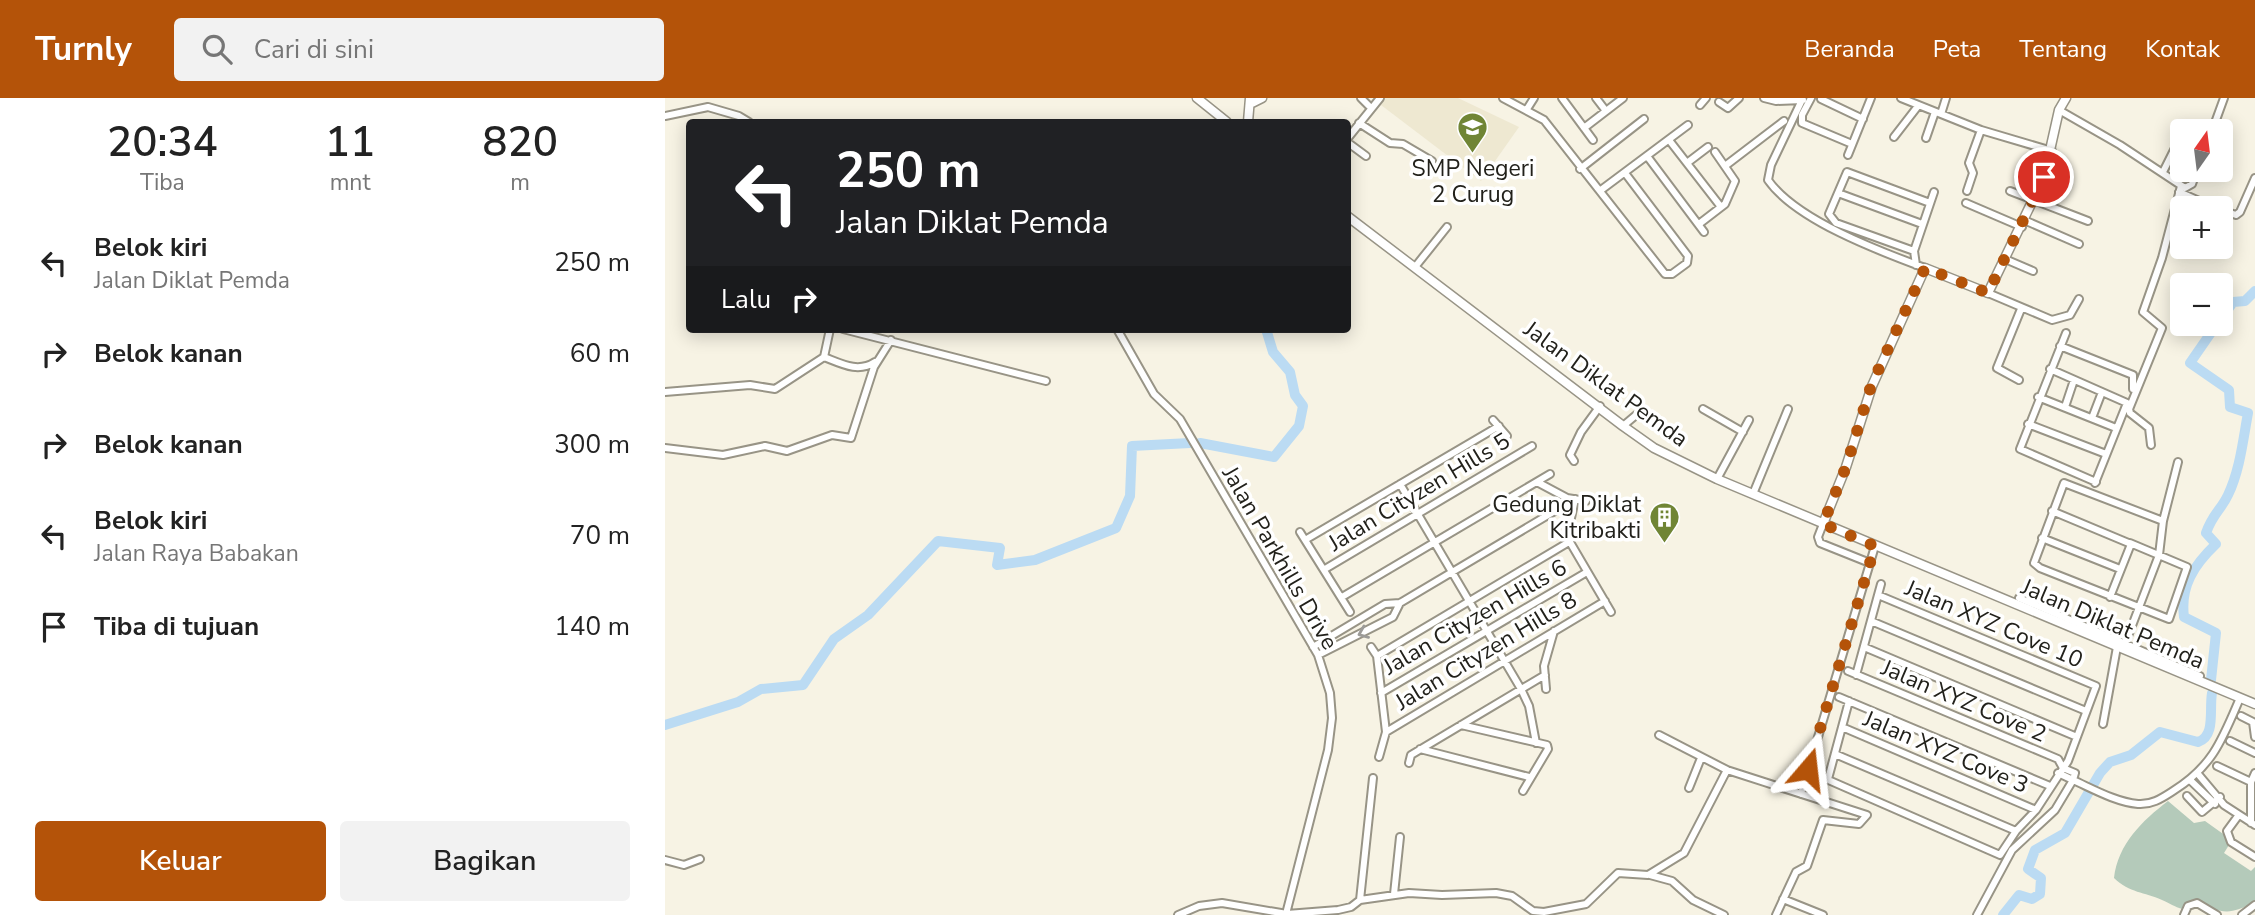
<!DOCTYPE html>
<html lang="id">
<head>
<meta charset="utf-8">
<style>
  body { margin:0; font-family:"Nunito Sans",sans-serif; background:#f2f2f2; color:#222; height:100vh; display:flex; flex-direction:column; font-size:26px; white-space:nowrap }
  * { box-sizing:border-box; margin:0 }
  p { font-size:23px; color:#767676 }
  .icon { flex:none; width:38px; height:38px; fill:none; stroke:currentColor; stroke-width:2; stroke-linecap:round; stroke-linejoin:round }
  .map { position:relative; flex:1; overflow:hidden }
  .drawer { display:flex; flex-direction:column; background:#fff; width:665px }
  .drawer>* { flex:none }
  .hud { position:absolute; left:21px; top:21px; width:665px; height:214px; border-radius:7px; box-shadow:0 4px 18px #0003; background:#202124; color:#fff; overflow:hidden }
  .needle { width:46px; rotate:14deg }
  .buttons { position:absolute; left:1505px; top:21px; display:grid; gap:14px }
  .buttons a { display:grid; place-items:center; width:63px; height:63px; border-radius:7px; background:#fff; box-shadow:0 4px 18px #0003; font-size:35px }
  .pin { position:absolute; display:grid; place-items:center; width:60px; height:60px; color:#fff; margin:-30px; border:4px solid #fff; border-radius:50%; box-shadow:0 2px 7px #0007 }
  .me { position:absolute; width:77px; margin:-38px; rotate:17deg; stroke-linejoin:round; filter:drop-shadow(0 0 5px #0008) }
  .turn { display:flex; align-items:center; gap:24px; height:147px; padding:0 35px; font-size:32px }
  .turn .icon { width:91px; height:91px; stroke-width:2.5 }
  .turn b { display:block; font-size:49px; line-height:60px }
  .then { display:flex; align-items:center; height:66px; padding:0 35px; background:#0003; gap:14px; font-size:26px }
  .eta { display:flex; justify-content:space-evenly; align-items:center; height:119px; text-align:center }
  .eta b { font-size:42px; font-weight:600; line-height:49px }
  .cta { display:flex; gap:14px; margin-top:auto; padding:14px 35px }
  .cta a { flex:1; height:80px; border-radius:7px; background:#b45309; color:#fff; font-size:28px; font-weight:600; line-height:80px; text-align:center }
  .cta a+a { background:#f2f2f2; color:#222 }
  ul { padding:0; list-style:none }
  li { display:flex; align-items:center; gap:21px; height:91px; padding:0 35px }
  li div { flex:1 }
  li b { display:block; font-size:26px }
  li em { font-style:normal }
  header { display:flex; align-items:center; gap:42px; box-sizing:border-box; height:98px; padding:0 35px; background:#b45309; color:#fff }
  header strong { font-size:33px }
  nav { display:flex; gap:38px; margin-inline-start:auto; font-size:24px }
  .search { width:490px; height:63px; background:#f2f2f2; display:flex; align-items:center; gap:18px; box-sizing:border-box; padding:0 24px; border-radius:7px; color:#767676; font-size:26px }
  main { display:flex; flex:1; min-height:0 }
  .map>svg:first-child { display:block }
  .built { fill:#eee8d1 }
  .green { fill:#b4caba }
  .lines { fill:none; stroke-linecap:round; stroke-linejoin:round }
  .river { stroke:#bbdbf3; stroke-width:10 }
  .minor-casing { stroke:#989486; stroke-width:10 }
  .tertiary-casing { stroke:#989486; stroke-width:11 }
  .minor { stroke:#fff; stroke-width:6 }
  .tertiary { stroke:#fff; stroke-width:8 }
  .oneway { stroke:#9c9b98 }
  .route { stroke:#b45309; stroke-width:12; stroke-dasharray:0 21.6 }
  .labels { text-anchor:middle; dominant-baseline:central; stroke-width:7; stroke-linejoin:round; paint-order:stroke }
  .poi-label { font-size:23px; fill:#22211b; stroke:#fff }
  .street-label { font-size:23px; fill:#22211b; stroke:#fff }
</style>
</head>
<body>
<header>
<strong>Turnly</strong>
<div class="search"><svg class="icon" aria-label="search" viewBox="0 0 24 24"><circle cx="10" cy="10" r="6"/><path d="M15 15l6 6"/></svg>Cari di sini</div>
<nav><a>Beranda</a><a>Peta</a><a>Tentang</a><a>Kontak</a></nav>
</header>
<main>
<section class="drawer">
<div class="eta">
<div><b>20:34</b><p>Tiba</p></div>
<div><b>11</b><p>mnt</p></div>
<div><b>820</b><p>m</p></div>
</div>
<ul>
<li><svg class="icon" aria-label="left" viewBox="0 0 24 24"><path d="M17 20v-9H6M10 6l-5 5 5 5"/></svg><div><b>Belok kiri</b><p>Jalan Diklat Pemda</p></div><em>250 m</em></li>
<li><svg class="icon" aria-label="right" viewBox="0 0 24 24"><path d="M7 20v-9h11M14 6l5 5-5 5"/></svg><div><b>Belok kanan</b></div><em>60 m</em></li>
<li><svg class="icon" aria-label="right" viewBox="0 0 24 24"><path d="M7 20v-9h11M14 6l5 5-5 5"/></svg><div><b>Belok kanan</b></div><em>300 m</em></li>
<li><svg class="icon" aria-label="left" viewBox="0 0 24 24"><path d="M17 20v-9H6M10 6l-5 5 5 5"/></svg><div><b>Belok kiri</b><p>Jalan Raya Babakan</p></div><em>70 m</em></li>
<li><svg class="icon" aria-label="arrive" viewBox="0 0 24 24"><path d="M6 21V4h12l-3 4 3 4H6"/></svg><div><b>Tiba di tujuan</b></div><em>140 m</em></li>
</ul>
<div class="cta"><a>Keluar</a><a>Bagikan</a></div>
</section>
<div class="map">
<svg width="1590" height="817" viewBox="0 0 1590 817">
  <rect width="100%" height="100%" fill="#f7f3e4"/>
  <path class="built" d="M 719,0 L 793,0 L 854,29 L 816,83 L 716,7 Z"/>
  <path class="green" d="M 1503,703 L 1529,725 L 1540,723 L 1561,738 L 1564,747 L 1559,755 L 1586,773 L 1590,769 L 1590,804 C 1564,817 1557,817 1531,801 L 1521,806 L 1518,811 C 1509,809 1505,805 1497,802 C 1479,794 1465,795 1449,780 C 1453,746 1477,723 1503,703 Z"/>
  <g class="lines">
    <path class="river" d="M 1556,221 L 1568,204 L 1580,203 L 1590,193
      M 535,345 L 609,359 L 634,328 L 638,308 L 630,297 L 625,274 L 608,254 L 601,231
      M 1546,582 L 1551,535 L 1519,519 C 1515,488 1529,467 1551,446 L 1541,435 C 1548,415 1556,412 1563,397 C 1575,372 1578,342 1583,315 L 1565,309 L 1564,292 L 1525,265 L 1552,226
      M 0,627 L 73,604 L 96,591 L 138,587 L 169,541 L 203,517 L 273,443 L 335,450 L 332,467 L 370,462 L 451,430 L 465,398 L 467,348 L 525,345
      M 1338,817 L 1354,797 L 1367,801 L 1375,796 L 1376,780 L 1363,771 L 1370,752 L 1400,735 L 1435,675 L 1445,664 L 1466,657 L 1495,634 L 1533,644 C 1551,638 1544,612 1547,595"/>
    <defs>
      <path id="minor" d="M 696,0 L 706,10
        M 838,0 L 879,22 L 1000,176 L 1007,176 L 1022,165 L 1023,158 L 960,75
        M 897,0 L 928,42
        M 931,0 L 941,13
        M 1099,0 L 1111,3 L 1138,2
        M 1146,0 L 1137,17 L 1137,25 L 1187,46
        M 1236,0 L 1316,32 L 1387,53
        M 1156,1 L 1198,21
        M 1054,4 L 1063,10 L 1074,0
        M 1136,4 L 1106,67 L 1103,82 C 1131,122 1214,153 1260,170
        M 1035,7 L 1041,0
        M 862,11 L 869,0
        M 1394,12 L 1455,47 L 1520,90 L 1527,86 L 1532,72
        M 1276,16 L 1281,0
        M 0,18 L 43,9 L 74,18 L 84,24
        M 694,25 L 725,45 L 738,46 L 767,63
        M 919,30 L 958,0
        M 1547,33 L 1559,0
        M 1229,39 L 1253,8
        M 1261,40 L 1270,14
        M 682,41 L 715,0
        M 1004,42 L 1056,109
        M 682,44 L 701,58
        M 1183,57 L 1206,0
        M 982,58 L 1039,134
        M 1022,65 L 1043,49
        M 1060,68 L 1119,23
        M 915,71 L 979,21
        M 1498,74 L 1517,36
        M 936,92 L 1023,27
        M 1302,93 L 1308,75 L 1304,65 L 1316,32
        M 1345,93 L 1423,123
        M 1514,94 L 1550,110
        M 1173,95 L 1257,126
        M 1301,105 L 1357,129
        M 1556,112 L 1571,117 L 1575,114 L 1590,80
        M 1359,122 L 1414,146
        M 1034,126 L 1060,106 L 1070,83 L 1050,54
        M 1249,153 L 1171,125 L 1164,116 L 1182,74 L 1265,105
        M 1340,161 L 1368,173
        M 1251,167 L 1249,153 L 1269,94
        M 750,169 L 782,129
        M 1323,195 L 1387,222 L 1405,217 L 1414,201
        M 178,231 L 381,283
        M 452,231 L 489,296 L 515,321 L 653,557 L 665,595 L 667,620 L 663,652 L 622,812
        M 1401,235 L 1355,351 L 1431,384
        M 1395,248 L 1468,277 L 1468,291
        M 159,259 C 177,266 193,275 210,264
        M 1385,271 L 1462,305
        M 1354,282 L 1332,270 L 1356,211
        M 0,294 L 85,287 L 110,291 L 159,259 L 165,231
        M 1373,299 L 1451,330
        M 1400,309 L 1409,282
        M 1038,311 L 1078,334
        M 1427,320 L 1437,294
        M 828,322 L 842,338
        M 1363,326 L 1441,356
        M 958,328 L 977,312
        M 1486,347 L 1484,330 L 1465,315 L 1464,311 L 1497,230 L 1478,214 L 1497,160 L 1516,88
        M 0,350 L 58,357 L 100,348 L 122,353 L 167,337 L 186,340 L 209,269 L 226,242
        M 909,363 L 905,357 L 916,334 L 935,308
        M 1052,381 L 1084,322
        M 872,384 L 902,400 L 921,403
        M 1430,385 L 1462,305
        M 735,386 L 856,591 L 864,608 L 871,645
        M 1088,396 L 1123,311
        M 910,401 L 902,439 L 946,514
        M 1387,413 L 1466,446 L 1445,499
        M 635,434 L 685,514
        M 1377,440 L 1455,471
        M 640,442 L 834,328
        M 1465,445 L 1522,469 L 1504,521 L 1375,470 L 1369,465 L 1399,385 L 1498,423
        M 1205,465 L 1210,448
        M 660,471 L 867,348
        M 677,499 L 885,376
        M 1354,500 L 1535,578
        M 1206,523 L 1421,613
        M 1460,546 L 1494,457 L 1498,423 L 1513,364
        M 648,549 L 720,506 L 735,505 L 910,401
        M 706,549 L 712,558 L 721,634 L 714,659
        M 1199,549 L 1412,639
        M 653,557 L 728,519 L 735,505
        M 712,558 L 904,444
        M 1183,573 L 1393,661 L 1398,670
        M 1191,577 L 1216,486
        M 881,591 L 879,568 L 889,533
        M 716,595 L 922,474
        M 1174,599 L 1385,688
        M 1576,618 L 1588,624 L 1590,639
        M 1438,626 L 1452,549
        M 796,627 L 882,647 L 883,651 L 858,693
        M 1177,629 L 1371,712
        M 721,634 L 940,503
        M 994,637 L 1062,672 L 1202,717 L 1194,726 L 1158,722 L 1142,768 L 1131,774 L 1111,817
        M 1565,643 L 1590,655
        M 755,651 L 864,679
        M 1170,656 L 1351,733
        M 744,665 L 746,657 L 880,577
        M 1552,668 L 1586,684
        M 1393,675 L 1408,682 L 1410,675 L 1398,670
        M 1533,676 L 1559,707 L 1590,727
        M 1152,677 L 1335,757 L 1351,733 L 1371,712 L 1403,663 L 1431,588 L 1213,497
        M 1163,681 L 1184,603
        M 1525,682 L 1550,706
        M 1024,690 L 1036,660
        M 1136,696 L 1205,465 L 1155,445 L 1153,439 L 1158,426
        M 1522,698 L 1537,714 L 1555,699
        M 1573,718 L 1562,733 L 1566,744 L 1590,759
        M 1586,725 L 1586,684 L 1590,675
        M 0,762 L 19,767 L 35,761
        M 985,777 L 1007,783 L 1028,802 L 1059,817
        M 729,796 L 735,739
        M 1118,801 L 1158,817
        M 695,802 L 708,680
        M 513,817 L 534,808 L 557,805 L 622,816 L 673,812 L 686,809 L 695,802 L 744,795 L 777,797 L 831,795 L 847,798 L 868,813 L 879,814 L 921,806 L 953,775 L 983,777 L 1019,755 L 1062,672
        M 1312,817 L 1347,752 L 1390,712 L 1408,682 C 1428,691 1451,704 1473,706 C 1487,707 1497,700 1508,693 C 1548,668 1557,642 1575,600
        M 1519,817 L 1523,808 L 1532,805 L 1552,817
        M 1577,817 L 1590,807"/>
      <path id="tertiary" d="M 532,0 L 562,24
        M 585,6 L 597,0
        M 583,24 L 585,0
        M 682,118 L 958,328 L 989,350 L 1052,381 L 1590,606
        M 1158,426 L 1181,369 L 1207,288 L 1260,170 L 1323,195 L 1379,79 L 1394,12 L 1401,0"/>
    </defs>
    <use href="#minor" class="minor-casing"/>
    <use href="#tertiary" class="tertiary-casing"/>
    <use href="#minor" class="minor"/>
    <use href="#tertiary" class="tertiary"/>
  </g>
  <defs><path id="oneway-chevron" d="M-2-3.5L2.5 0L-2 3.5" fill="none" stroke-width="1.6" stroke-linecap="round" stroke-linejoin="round" transform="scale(1.75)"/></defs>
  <use class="oneway" href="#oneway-chevron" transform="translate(698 535) rotate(158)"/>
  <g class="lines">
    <path class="route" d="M 1143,671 L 1210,448 L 1158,426 L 1181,369 L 1206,288 L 1260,170 L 1323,195 L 1379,79"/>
  </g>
  <defs>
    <symbol id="school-pin" viewBox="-11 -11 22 30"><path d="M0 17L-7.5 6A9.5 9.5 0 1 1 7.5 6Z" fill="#708535" stroke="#fff"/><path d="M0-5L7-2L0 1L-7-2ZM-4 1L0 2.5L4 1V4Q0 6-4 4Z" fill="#fff"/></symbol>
    <symbol id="building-pin" viewBox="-11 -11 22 30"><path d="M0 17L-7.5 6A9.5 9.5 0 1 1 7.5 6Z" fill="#708535" stroke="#fff"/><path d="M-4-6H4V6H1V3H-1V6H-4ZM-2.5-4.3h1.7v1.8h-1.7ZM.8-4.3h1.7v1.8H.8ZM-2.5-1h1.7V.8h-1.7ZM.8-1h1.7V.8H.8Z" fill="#fff"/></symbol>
  </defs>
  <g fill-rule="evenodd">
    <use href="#school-pin" x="790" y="12" width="35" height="47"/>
    <use href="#building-pin" x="982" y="402" width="35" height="47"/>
  </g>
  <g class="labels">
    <g class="poi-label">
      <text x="808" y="70">SMP Negeri<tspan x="808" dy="26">2 Curug</tspan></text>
      <text x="976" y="406" text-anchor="end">Gedung Diklat<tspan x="976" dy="26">Kitribakti</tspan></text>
    </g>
    <g class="street-label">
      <text transform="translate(941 286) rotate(36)">Jalan Diklat Pemda</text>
      <text transform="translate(754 394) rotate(-31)">Jalan Cityzen Hills 5</text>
      <text transform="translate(615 460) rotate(60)">Jalan Parkhills Drive</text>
      <text transform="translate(810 519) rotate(-30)">Jalan Cityzen Hills 6</text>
      <text transform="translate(1329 526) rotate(23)">Jalan XYZ Cove 10</text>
      <text transform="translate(1448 526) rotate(23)">Jalan Diklat Pemda</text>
      <text transform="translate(821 553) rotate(-31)">Jalan Cityzen Hills 8</text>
      <text transform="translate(1299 603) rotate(23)">Jalan XYZ Cove 2</text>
      <text transform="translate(1281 654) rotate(23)">Jalan XYZ Cove 3</text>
    </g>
  </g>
</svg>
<div class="buttons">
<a><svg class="needle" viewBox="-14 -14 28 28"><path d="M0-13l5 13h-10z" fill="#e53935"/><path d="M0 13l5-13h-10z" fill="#767676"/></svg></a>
<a>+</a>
<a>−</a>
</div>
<div class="pin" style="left:1379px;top:79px;background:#d93025"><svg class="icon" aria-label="arrive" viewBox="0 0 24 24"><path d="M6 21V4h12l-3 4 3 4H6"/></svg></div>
<svg class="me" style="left:1143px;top:671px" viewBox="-20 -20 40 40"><path d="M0-17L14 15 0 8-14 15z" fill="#b45309" stroke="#fff" stroke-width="4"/></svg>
<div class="hud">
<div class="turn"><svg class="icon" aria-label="left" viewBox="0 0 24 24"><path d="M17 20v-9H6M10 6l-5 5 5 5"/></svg><div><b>250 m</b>Jalan Diklat Pemda</div></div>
<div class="then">Lalu<svg class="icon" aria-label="right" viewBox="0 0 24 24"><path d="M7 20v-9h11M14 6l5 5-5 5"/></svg></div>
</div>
</div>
</main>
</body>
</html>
